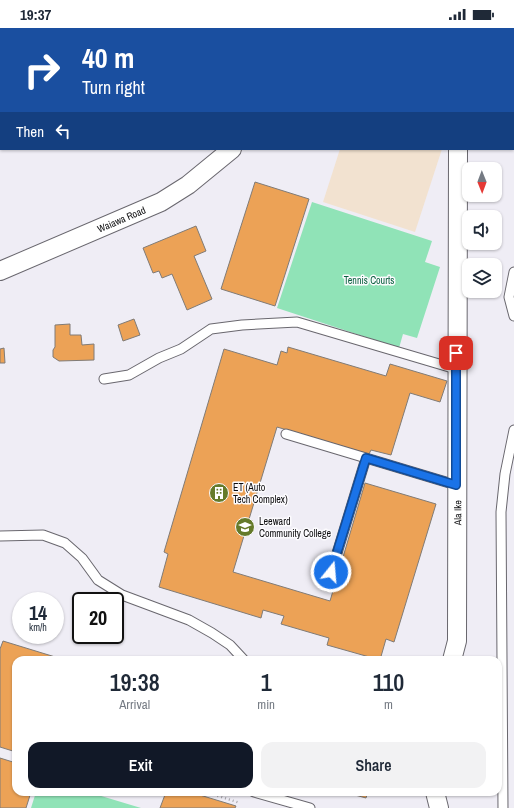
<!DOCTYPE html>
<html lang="en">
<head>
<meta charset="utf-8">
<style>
  body { margin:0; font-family:"Archivo Narrow",sans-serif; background:#f2f2f3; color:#1f2937; height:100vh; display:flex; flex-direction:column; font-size:15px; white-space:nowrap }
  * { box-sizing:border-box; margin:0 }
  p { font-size:13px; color:#747a83 }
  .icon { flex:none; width:22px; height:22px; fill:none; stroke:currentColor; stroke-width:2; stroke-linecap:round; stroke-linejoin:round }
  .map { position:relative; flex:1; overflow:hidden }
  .details { position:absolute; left:12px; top:628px; width:490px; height:140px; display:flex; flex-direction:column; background:#fff; border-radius:12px; box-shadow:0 1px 3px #0004 }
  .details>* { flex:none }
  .hud { position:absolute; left:0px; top:0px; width:514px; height:122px; box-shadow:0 1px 3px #0004; background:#1a4fa0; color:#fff; overflow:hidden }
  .needle { width:26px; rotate:179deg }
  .buttons { position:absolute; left:462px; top:134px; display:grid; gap:8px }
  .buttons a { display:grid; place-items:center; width:40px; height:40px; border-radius:8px; background:#fff; box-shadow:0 1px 3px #0004; font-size:20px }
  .speed { position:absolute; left:12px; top:564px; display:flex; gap:8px; font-size:20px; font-weight:700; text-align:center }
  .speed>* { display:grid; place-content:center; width:52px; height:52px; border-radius:50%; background:#fff; box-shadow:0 1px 3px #0004; line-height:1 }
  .speed small { font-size:10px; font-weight:400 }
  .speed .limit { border:2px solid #111; border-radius:6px; background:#fff; color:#111 }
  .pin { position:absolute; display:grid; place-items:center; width:34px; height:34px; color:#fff; margin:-17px; border-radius:8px; box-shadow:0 2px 6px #0006 }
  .me { position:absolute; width:44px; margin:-22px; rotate:17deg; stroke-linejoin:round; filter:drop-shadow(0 0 3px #0008) }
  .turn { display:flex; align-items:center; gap:14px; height:84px; padding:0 16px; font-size:18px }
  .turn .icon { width:52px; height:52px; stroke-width:2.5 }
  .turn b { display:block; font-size:28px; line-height:34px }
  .then { display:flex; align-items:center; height:38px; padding:0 16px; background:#0003; gap:8px; font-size:15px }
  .eta { display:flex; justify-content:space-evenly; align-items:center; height:68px; text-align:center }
  .eta b { font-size:24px; font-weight:600; line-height:28px }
  .action { display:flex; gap:8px; margin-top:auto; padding:8px 16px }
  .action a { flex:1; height:46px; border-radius:12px; background:#111827; color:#fff; font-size:16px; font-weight:600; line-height:46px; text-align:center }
  .action a+a { background:#f2f2f3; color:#1f2937 }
  .status { display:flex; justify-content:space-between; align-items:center; height:28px; padding:0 20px; background:#fff; direction:ltr }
  .status svg { height:11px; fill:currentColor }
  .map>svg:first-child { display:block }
  .industrial { fill:#f2e2d0 }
  .green { fill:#90e3b7 }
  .building { fill:#eca256; stroke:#807b76 }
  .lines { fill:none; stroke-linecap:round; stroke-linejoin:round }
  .lane-casing { stroke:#69676e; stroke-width:11 }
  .street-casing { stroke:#69676e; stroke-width:20 }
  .path { stroke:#a5a4aa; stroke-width:2.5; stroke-dasharray:1 3; stroke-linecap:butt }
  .lane { stroke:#fff; stroke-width:9 }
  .street { stroke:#fff; stroke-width:18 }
  .route-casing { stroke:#114b97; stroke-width:10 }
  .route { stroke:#1a73e8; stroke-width:7 }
  .labels { text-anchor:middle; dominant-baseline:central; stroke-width:3; stroke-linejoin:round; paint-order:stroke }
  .street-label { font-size:10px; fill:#0d0d0f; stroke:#fcfbfe }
  .park-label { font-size:10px; fill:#075f3d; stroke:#fcfbfe }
  .poi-label { font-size:10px; fill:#0d0d0f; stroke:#fcfbfe; text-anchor:start }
</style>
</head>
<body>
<div class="status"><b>19:37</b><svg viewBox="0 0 49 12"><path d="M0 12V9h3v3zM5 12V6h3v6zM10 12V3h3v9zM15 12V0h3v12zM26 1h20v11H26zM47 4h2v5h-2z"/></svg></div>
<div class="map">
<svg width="514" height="780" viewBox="0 0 514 780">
  <rect width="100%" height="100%" fill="#efedf5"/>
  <path class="industrial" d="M 340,121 L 442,121 L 415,204 L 323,174 Z"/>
  <path class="green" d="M 312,174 L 432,213 L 425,234 L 440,239 L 417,310 L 403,306 L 399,320 L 277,280 Z
    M 36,764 L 88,764 L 141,780 L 31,780 Z"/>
  <path class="building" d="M 255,154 L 309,171 L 275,278 L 221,261 Z
    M 196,198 L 206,223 L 194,228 L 212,271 L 187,282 L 172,246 L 162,250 L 159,243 L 153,245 L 143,220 Z
    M 134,291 L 140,307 L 123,313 L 118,297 Z
    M 70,296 L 70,307 L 81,307 L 82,317 L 94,316 L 94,332 L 59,333 L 53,329 L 53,322 L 55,319 L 55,297 Z
    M 288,319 L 386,348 L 390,336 L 447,353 L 440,374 L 410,365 L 391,427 L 371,422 L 369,426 L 277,399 L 233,544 L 330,573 L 365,455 L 436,476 L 394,614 L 386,611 L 380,632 L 327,617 L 329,610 L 281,596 L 284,588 L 263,582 L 261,590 L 159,559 L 168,526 L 164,524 L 224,321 L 277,337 L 281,323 L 287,325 Z
    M 4,320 L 5,335 L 0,335 L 0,321 Z
    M 3,613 L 65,632 L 16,632 L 16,724 L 0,719 L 0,621 Z
    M 0,730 L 16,735 L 16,764 L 31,764 L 26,780 L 0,780 Z
    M 166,764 L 190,764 L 236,778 L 235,780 L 160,780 Z
    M 344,764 L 368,764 L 366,770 Z"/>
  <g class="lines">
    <defs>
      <path id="lane" d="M 207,0 L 208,1
        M 514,244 L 509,269 L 514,288
        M 104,351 L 129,347 L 159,330 L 181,321 L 211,301 L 242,297 L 297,294 L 456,341
        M 286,406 L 456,457
        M 0,508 L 43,507 L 65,515 L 82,530 L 98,552 L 122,567 L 189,592 L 212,605 L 230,617 L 244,632
        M 327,558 L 366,430
        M 254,764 L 310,780
        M 503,780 L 501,484 L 505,446 L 514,402"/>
      <g id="street">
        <path d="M 389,1 L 390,0"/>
        <path id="s1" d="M 0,243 L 161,174 L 188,157 L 232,121"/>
        <path id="s2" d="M 452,632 L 457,613 L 458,121"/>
        <path d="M 435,764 L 439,780"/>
      </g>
    </defs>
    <use href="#lane" class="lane-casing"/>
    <use href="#street" class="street-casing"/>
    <path class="path" d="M 206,764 L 240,775"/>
    <use href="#lane" class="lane"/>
    <use href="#street" class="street"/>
  </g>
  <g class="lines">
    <defs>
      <path id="route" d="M 331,544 L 366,430 L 456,457 L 456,325"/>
    </defs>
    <use href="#route" class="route-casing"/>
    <use href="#route" class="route"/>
  </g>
  <defs>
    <symbol id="building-disc" viewBox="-11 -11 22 22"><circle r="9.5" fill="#657a2a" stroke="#fcfbfe"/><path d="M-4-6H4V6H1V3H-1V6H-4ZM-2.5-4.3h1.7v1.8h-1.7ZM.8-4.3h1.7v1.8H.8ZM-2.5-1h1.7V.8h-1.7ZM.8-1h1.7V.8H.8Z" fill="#fff"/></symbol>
    <symbol id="university-disc" viewBox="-11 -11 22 22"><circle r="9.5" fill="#657a2a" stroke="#fcfbfe"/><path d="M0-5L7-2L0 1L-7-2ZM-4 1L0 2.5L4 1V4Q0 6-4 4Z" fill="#fff"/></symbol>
  </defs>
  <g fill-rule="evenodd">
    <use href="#building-disc" x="208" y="454" width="22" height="22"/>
    <use href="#university-disc" x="234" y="488" width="22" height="22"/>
  </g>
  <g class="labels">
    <g class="street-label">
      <text stroke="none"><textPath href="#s1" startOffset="132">Waiawa Road</textPath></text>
      <text stroke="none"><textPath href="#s2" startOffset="148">Ala Ike</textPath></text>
    </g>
    <g class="park-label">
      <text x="369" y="252">Tennis Courts</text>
    </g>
    <g class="poi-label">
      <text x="233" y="459">ET (Auto<tspan x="233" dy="12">Tech Complex)</tspan></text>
      <text x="259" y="493">Leeward<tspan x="259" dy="12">Community College</tspan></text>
    </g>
  </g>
</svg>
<div class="buttons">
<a><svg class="needle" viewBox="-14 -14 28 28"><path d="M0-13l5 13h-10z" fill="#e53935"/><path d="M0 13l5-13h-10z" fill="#747a83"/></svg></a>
<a><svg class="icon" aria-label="sound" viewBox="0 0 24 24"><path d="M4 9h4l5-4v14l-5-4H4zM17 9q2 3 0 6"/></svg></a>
<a><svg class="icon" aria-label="layers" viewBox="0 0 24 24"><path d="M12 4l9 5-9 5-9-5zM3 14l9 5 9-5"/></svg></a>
</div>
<div class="speed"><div>14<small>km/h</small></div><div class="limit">20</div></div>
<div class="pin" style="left:456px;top:325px;background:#d93025"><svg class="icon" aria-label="arrive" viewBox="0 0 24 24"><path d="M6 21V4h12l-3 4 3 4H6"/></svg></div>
<svg class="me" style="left:331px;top:544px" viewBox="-20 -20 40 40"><circle r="17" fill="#1a73e8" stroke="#fff" stroke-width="3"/><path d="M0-11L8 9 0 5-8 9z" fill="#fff"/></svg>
<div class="hud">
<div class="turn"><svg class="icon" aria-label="right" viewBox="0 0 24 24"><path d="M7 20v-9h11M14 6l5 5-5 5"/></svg><div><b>40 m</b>Turn right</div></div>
<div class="then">Then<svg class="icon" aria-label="left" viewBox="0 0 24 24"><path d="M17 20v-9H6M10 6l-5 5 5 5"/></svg></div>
</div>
<section class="details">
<div class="eta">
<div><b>19:38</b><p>Arrival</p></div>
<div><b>1</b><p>min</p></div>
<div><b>110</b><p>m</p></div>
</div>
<div class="action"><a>Exit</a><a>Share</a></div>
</section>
</div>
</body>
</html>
